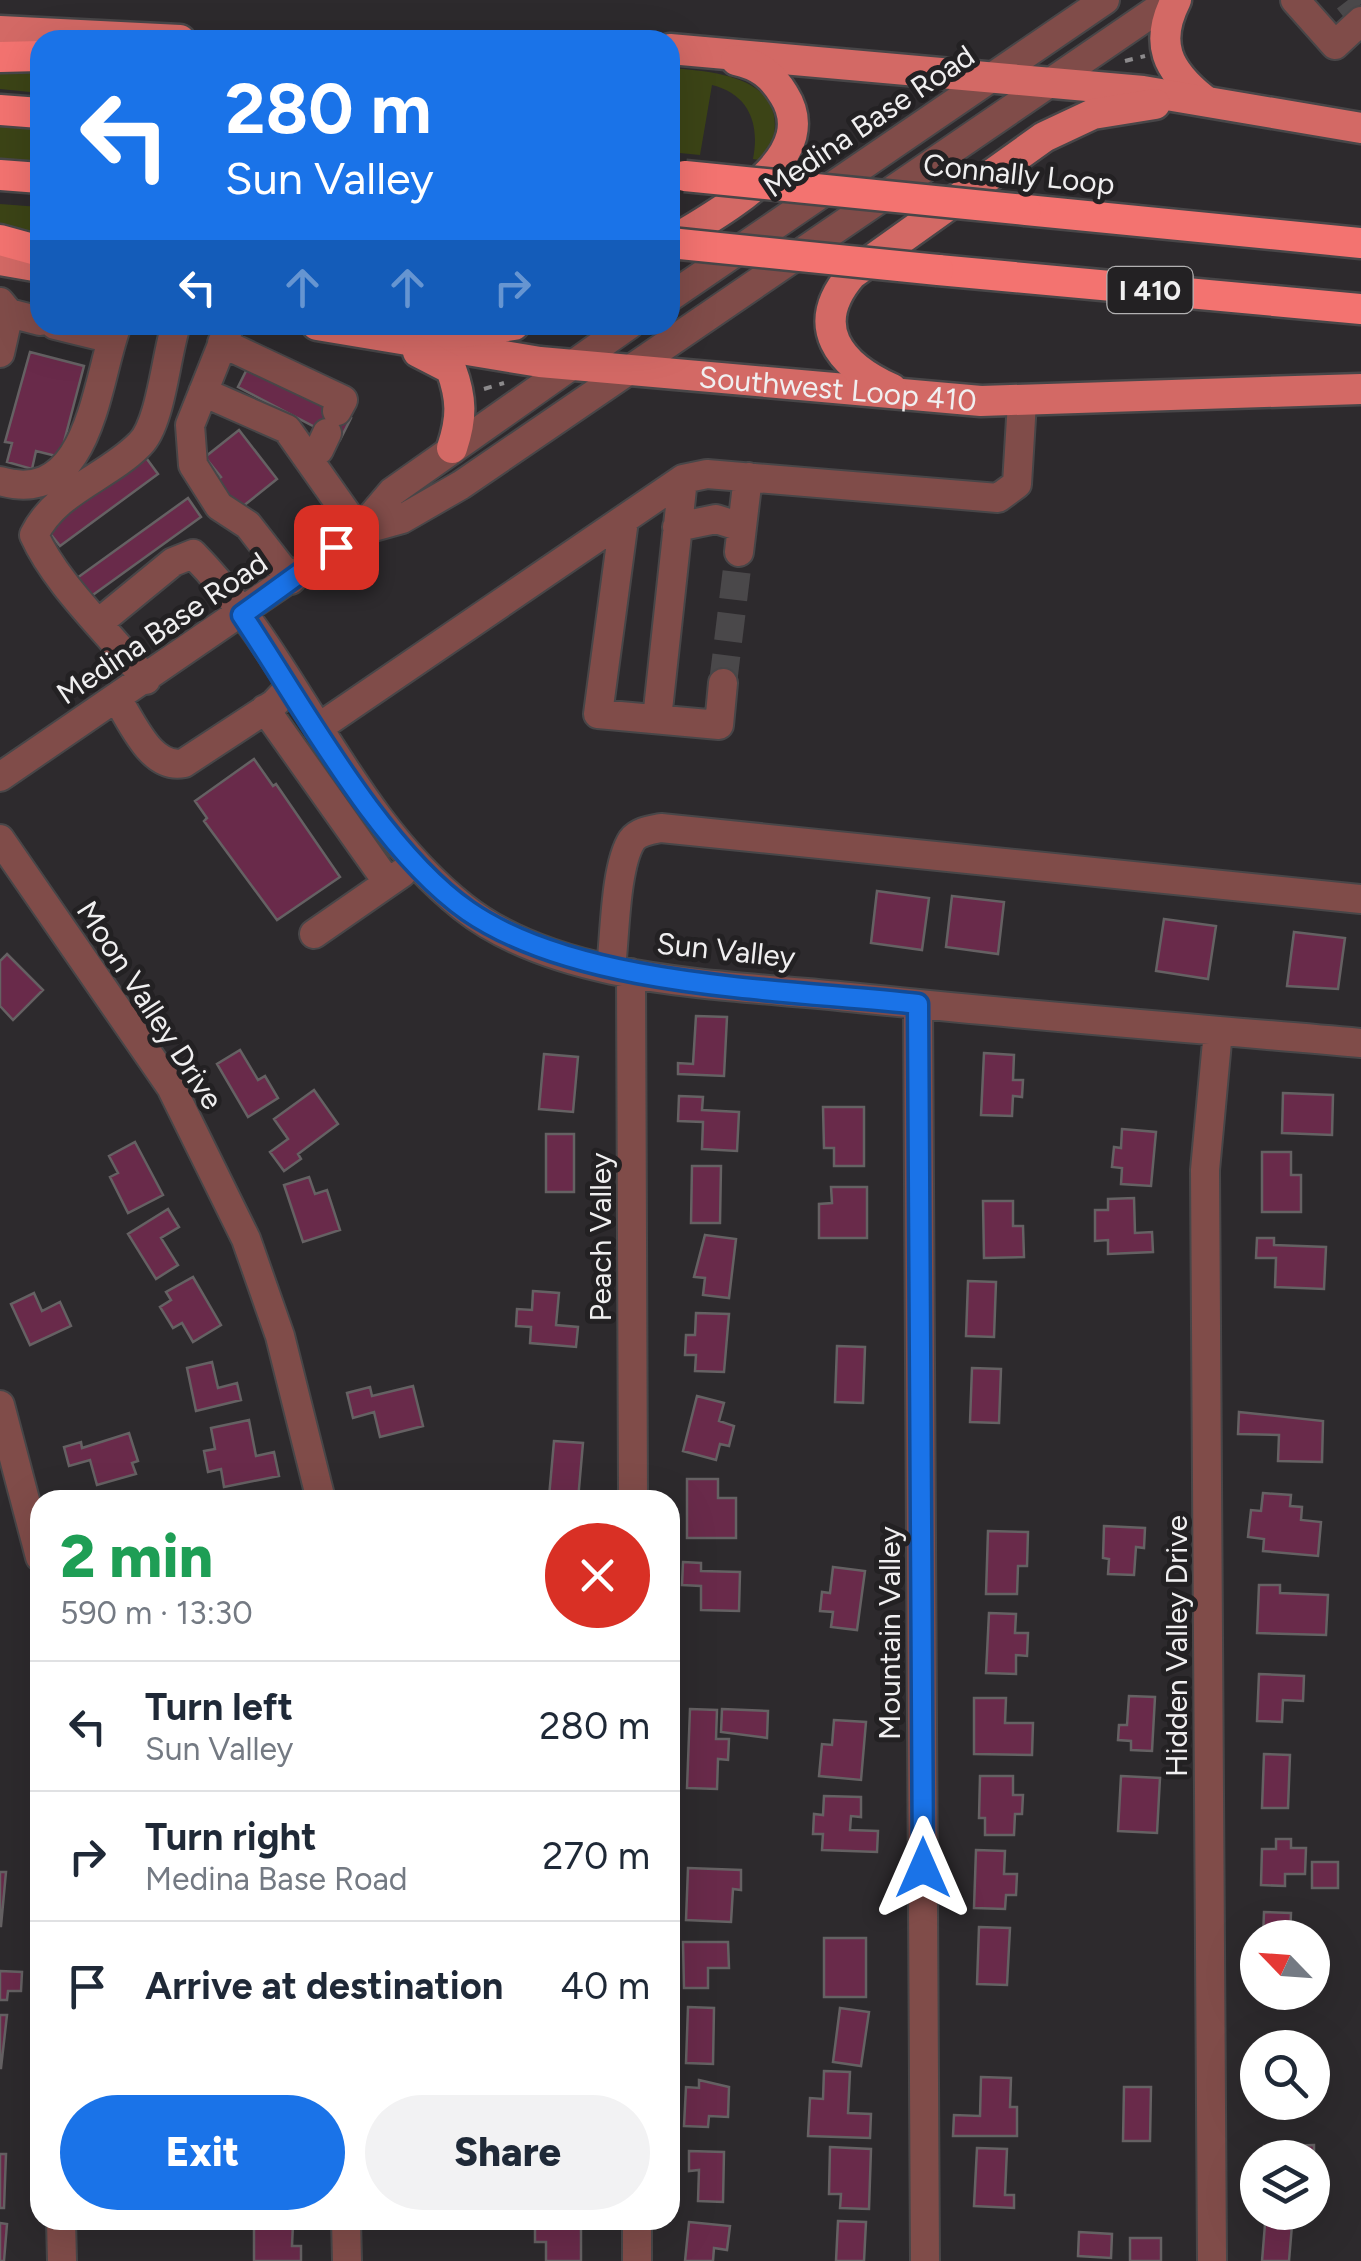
<!DOCTYPE html>
<html lang="en">
<head>
<meta charset="utf-8">
<style>
  body { margin:0; font-family:Figtree,sans-serif; background:#f2f2f3; color:#1f2937; height:100vh; display:flex; flex-direction:column; font-size:38px; white-space:nowrap }
  * { box-sizing:border-box; margin:0 }
  p { font-size:32px; color:#747a83 }
  .icon { flex:none; width:55px; height:55px; fill:none; stroke:currentColor; stroke-width:2; stroke-linecap:round; stroke-linejoin:round }
  .map { position:relative; flex:1; overflow:hidden }
  .panel { position:absolute; left:30px; top:1490px; width:650px; height:740px; display:flex; flex-direction:column; background:#fff; border-radius:30px; box-shadow:0 10px 40px #0002 }
  .panel>* { flex:none }
  .banner { position:absolute; left:30px; top:30px; width:650px; height:305px; border-radius:30px; box-shadow:0 10px 40px #0002; background:#1a73e8; color:#fff; overflow:hidden }
  .needle { width:65px; rotate:295deg }
  .controls { position:absolute; left:1240px; top:1920px; display:grid; gap:20px }
  .controls a { display:grid; place-items:center; width:90px; height:90px; border-radius:50%; background:#fff; box-shadow:0 10px 40px #0002; font-size:50px }
  .pin { position:absolute; display:grid; place-items:center; width:85px; height:85px; color:#fff; margin:-42px; border-radius:20px; box-shadow:0 5px 15px #0006 }
  .me { position:absolute; width:110px; margin:-55px; rotate:0deg; stroke-linejoin:round; filter:drop-shadow(0 0 8px #0008) }
  .turn { display:flex; align-items:center; gap:35px; height:210px; padding:0 30px; font-size:45px }
  .turn .icon { width:130px; height:130px; stroke-width:2.5 }
  .turn b { display:block; font-size:70px; line-height:85px }
  .lanes { display:flex; align-items:center; height:95px; padding:0 30px; background:#0003; justify-content:center; gap:50px; direction:ltr }
  .lanes .off { opacity:.35 }
  .round { display:grid; place-items:center; flex:none; width:105px; height:105px; border-radius:52px; background:#f2f2f3 }
  .summary { display:flex; align-items:center; justify-content:space-between; height:170px; padding:0 30px }
  h1 { font-size:60px; font-weight:800; line-height:75px; color:#1e9e55 }
  .button { display:flex; gap:20px; margin-top:auto; padding:20px 30px }
  .button a { flex:1; height:115px; border-radius:60px; background:#1a73e8; color:#fff; font-size:40px; font-weight:800; line-height:115px; text-align:center }
  .button a+a { background:#f2f2f3; color:#1f2937 }
  ul { padding:0; list-style:none }
  li { display:flex; align-items:center; gap:30px; height:130px; padding:0 30px; border-top:2px solid #e0e1e3 }
  li div { flex:1 }
  li b { display:block; font-size:38px }
  li em { font-style:normal }
  .map>svg:first-child { display:block }
  .green { fill:#3c4416 }
  .building { fill:#692a4a; stroke:#656163; stroke-width:2.5 }
  .lines { fill:none; stroke-linecap:round; stroke-linejoin:round }
  .minor-tunnel { stroke:#4a484a; stroke-width:28; stroke-dasharray:28 14; stroke-linecap:butt }
  .minor-casing { stroke:#484648; stroke-width:32 }
  .major-casing { stroke:#484648; stroke-width:35 }
  .highway-casing { stroke:#484648; stroke-width:35 }
  .path { stroke:#8c8a8c; stroke-width:4; stroke-dasharray:8 8; stroke-linecap:butt }
  .minor { stroke:#804c49; stroke-width:28 }
  .major { stroke:#d36965; stroke-width:30 }
  .highway { stroke:#f37370; stroke-width:30 }
  .highway-bridge-casing { stroke:#484648; stroke-width:35; stroke-linecap:butt }
  .highway-bridge { stroke:#f37370; stroke-width:30 }
  .route-casing { stroke:#114b97; stroke-width:25 }
  .route { stroke:#1a73e8; stroke-width:18 }
  .labels { text-anchor:middle; dominant-baseline:central; stroke-width:10; stroke-linejoin:round; paint-order:stroke }
  .shield { fill:#232123; stroke:#b2b1b2; stroke-width:2.5 }
  .shield-label { font-size:28px; font-weight:bold; fill:#f0eff0 }
  .street-label { font-size:30px; fill:#f0eff0; stroke:#232123 }
</style>
</head>
<body>
<div class="map">
<svg width="1361" height="2261" viewBox="0 0 1361 2261">
  <rect width="100%" height="100%" fill="#2d2a2d"/>
  <path class="green" d="M 40,64 L 40,93 L 0,89 L 0,66 Z
    M 670,68 C 729,72 800,82 766,161 L 753,159 C 760,124 749,94 712,85 L 700,155 L 670,152 Z
    M 0,125 L 40,129 L 40,163 L 0,159 Z
    M 0,204 L 40,207 L 40,242 L 0,233 Z"/>
  <path class="building" d="M 30,352 L 84,366 L 60,457 L 36,451 L 32,469 L 7,462 L 12,443 L 5,442 Z
    M 249,365 L 351,418 L 340,440 L 238,387 Z
    M 239,430 L 277,479 L 237,511 L 214,482 L 221,477 L 205,457 Z
    M 144,455 L 158,474 L 60,546 L 45,527 Z
    M 188,498 L 201,517 L 90,597 L 77,578 Z
    M 254,759 L 273,786 L 276,784 L 340,877 L 277,920 L 204,821 L 207,818 L 195,801 Z
    M 877,891 L 929,898 L 922,950 L 871,943 Z
    M 952,896 L 1004,902 L 998,954 L 946,947 Z
    M 1164,919 L 1216,926 L 1208,979 L 1156,971 Z
    M 1294,932 L 1345,938 L 1338,989 L 1287,986 Z
    M 7,954 L 43,990 L 13,1020 L 0,1006 L 0,961 Z
    M 696,1016 L 727,1017 L 724,1076 L 678,1074 L 678,1063 L 693,1064 Z
    M 240,1050 L 258,1080 L 265,1076 L 278,1098 L 248,1117 L 217,1064 Z
    M 984,1053 L 1014,1055 L 1013,1080 L 1023,1080 L 1022,1097 L 1013,1096 L 1012,1116 L 981,1115 Z
    M 544,1054 L 578,1057 L 573,1112 L 539,1109 Z
    M 314,1090 L 338,1124 L 298,1154 L 301,1159 L 284,1171 L 270,1152 L 288,1139 L 274,1119 Z
    M 1283,1093 L 1333,1095 L 1332,1135 L 1282,1133 Z
    M 679,1096 L 703,1097 L 702,1110 L 739,1112 L 737,1151 L 702,1149 L 703,1122 L 678,1121 Z
    M 823,1107 L 864,1107 L 864,1166 L 834,1166 L 834,1148 L 824,1148 Z
    M 1122,1129 L 1156,1132 L 1151,1186 L 1121,1184 L 1122,1168 L 1112,1167 L 1114,1147 L 1121,1148 Z
    M 546,1134 L 574,1134 L 574,1192 L 546,1192 Z
    M 135,1142 L 163,1195 L 128,1213 L 110,1177 L 118,1173 L 109,1156 Z
    M 1262,1152 L 1291,1152 L 1291,1175 L 1301,1175 L 1301,1212 L 1262,1212 Z
    M 692,1166 L 721,1166 L 720,1223 L 691,1223 Z
    M 309,1177 L 315,1194 L 327,1190 L 340,1230 L 303,1242 L 284,1185 Z
    M 831,1187 L 867,1187 L 867,1238 L 819,1238 L 819,1204 L 832,1203 Z
    M 1134,1198 L 1135,1233 L 1152,1232 L 1153,1252 L 1108,1254 L 1108,1240 L 1095,1241 L 1095,1210 L 1108,1210 L 1108,1199 Z
    M 983,1201 L 1013,1201 L 1013,1226 L 1023,1226 L 1024,1257 L 984,1258 Z
    M 168,1209 L 179,1227 L 161,1238 L 178,1265 L 156,1279 L 128,1234 Z
    M 705,1235 L 736,1239 L 729,1298 L 703,1295 L 705,1278 L 694,1277 Z
    M 1257,1238 L 1274,1238 L 1274,1245 L 1326,1247 L 1324,1289 L 1275,1287 L 1276,1258 L 1256,1258 Z
    M 193,1277 L 221,1325 L 193,1342 L 182,1323 L 173,1328 L 160,1307 L 171,1300 L 166,1292 Z
    M 968,1281 L 996,1282 L 994,1337 L 966,1336 Z
    M 533,1291 L 559,1293 L 556,1325 L 578,1327 L 576,1347 L 530,1343 L 531,1327 L 516,1326 L 517,1309 L 532,1310 Z
    M 34,1293 L 42,1311 L 60,1302 L 71,1326 L 30,1345 L 11,1304 Z
    M 696,1313 L 729,1314 L 724,1372 L 695,1371 L 696,1355 L 685,1355 L 686,1335 L 695,1335 Z
    M 837,1346 L 865,1347 L 863,1403 L 835,1402 Z
    M 212,1362 L 218,1388 L 237,1383 L 241,1400 L 196,1411 L 187,1368 Z
    M 972,1368 L 1001,1369 L 999,1423 L 970,1422 Z
    M 413,1386 L 423,1426 L 380,1437 L 374,1412 L 353,1418 L 347,1393 L 370,1387 L 372,1396 Z
    M 697,1396 L 724,1403 L 719,1421 L 734,1426 L 729,1446 L 720,1444 L 716,1460 L 683,1451 Z
    M 1239,1412 L 1323,1421 L 1322,1462 L 1278,1461 L 1279,1435 L 1238,1434 Z
    M 249,1420 L 256,1456 L 274,1452 L 279,1476 L 224,1487 L 221,1469 L 208,1472 L 204,1451 L 215,1449 L 211,1428 Z
    M 129,1433 L 138,1461 L 132,1463 L 136,1474 L 97,1485 L 90,1460 L 69,1466 L 64,1447 L 81,1442 L 82,1448 Z
    M 554,1441 L 583,1443 L 578,1500 L 549,1497 Z
    M 687,1479 L 718,1479 L 718,1498 L 736,1498 L 736,1538 L 687,1538 Z
    M 1263,1493 L 1291,1495 L 1290,1506 L 1302,1507 L 1301,1520 L 1321,1522 L 1318,1556 L 1263,1551 L 1264,1539 L 1248,1537 L 1251,1510 L 1261,1511 Z
    M 1104,1526 L 1145,1528 L 1144,1548 L 1136,1547 L 1134,1575 L 1108,1574 L 1109,1559 L 1103,1558 Z
    M 988,1531 L 1028,1532 L 1027,1566 L 1018,1566 L 1017,1594 L 986,1594 Z
    M 683,1562 L 701,1563 L 701,1571 L 740,1572 L 739,1611 L 701,1610 L 701,1586 L 682,1585 Z
    M 833,1567 L 865,1571 L 857,1630 L 831,1627 L 833,1612 L 820,1611 L 822,1592 L 830,1593 Z
    M 1259,1585 L 1280,1585 L 1280,1593 L 1328,1595 L 1326,1635 L 1257,1633 Z
    M 989,1613 L 1016,1614 L 1015,1633 L 1028,1633 L 1027,1656 L 1016,1655 L 1016,1674 L 986,1673 Z
    M 1259,1674 L 1304,1676 L 1303,1701 L 1283,1700 L 1282,1722 L 1257,1721 Z
    M 1129,1696 L 1155,1697 L 1152,1751 L 1131,1750 L 1131,1741 L 1118,1740 L 1119,1725 L 1127,1725 Z
    M 974,1698 L 1006,1698 L 1005,1723 L 1033,1723 L 1032,1755 L 974,1754 Z
    M 690,1709 L 717,1710 L 716,1739 L 729,1739 L 728,1760 L 718,1759 L 717,1789 L 687,1788 Z
    M 722,1709 L 768,1711 L 767,1738 L 721,1732 Z
    M 834,1720 L 866,1722 L 861,1780 L 819,1776 L 822,1744 L 832,1745 Z
    M 1264,1754 L 1290,1755 L 1288,1808 L 1262,1808 Z
    M 980,1776 L 1013,1776 L 1013,1795 L 1023,1795 L 1022,1814 L 1015,1814 L 1014,1835 L 985,1835 L 985,1818 L 979,1818 Z
    M 1121,1776 L 1160,1778 L 1157,1833 L 1118,1831 Z
    M 824,1796 L 861,1797 L 861,1817 L 851,1816 L 850,1830 L 878,1831 L 877,1852 L 822,1850 L 823,1834 L 813,1834 L 814,1814 L 823,1815 Z
    M 1276,1839 L 1291,1839 L 1291,1848 L 1306,1848 L 1305,1874 L 1285,1874 L 1285,1886 L 1261,1885 L 1262,1849 L 1276,1849 Z
    M 976,1850 L 1005,1851 L 1004,1874 L 1017,1874 L 1016,1895 L 1006,1895 L 1005,1909 L 974,1908 Z
    M 1312,1862 L 1338,1862 L 1338,1888 L 1312,1888 Z
    M 688,1868 L 741,1870 L 741,1890 L 733,1889 L 731,1922 L 686,1920 Z
    M 0,1872 L 6,1872 L 1,1926 L 0,1926 Z
    M 1264,1912 L 1291,1913 L 1290,1938 L 1263,1938 Z
    M 979,1927 L 1010,1928 L 1007,1985 L 977,1984 Z
    M 824,1938 L 866,1938 L 866,1997 L 824,1997 Z
    M 683,1942 L 728,1942 L 729,1968 L 708,1968 L 708,1988 L 684,1988 Z
    M 0,1971 L 22,1972 L 21,1991 L 8,1991 L 7,2000 L 0,2000 Z
    M 688,2007 L 714,2008 L 713,2064 L 686,2063 Z
    M 840,2008 L 869,2012 L 861,2066 L 833,2062 Z
    M 0,2015 L 7,2015 L 1,2068 L 0,2068 Z
    M 824,2071 L 850,2072 L 848,2113 L 871,2114 L 870,2138 L 808,2136 L 810,2098 L 823,2099 Z
    M 981,2077 L 1011,2078 L 1010,2107 L 1017,2107 L 1017,2136 L 953,2136 L 954,2115 L 980,2116 Z
    M 699,2080 L 729,2087 L 728,2117 L 709,2116 L 708,2127 L 684,2126 L 686,2087 L 699,2088 Z
    M 1124,2087 L 1151,2087 L 1150,2141 L 1123,2141 Z
    M 1267,2102 L 1294,2102 L 1292,2111 L 1266,2107 Z
    M 1314,2145 L 1314,2175 L 1312,2158 L 1265,2158 L 1264,2146 Z
    M 830,2147 L 871,2149 L 869,2209 L 840,2208 L 841,2194 L 829,2194 Z
    M 977,2148 L 1007,2149 L 1005,2195 L 1014,2195 L 1014,2208 L 974,2206 Z
    M 689,2151 L 724,2152 L 723,2202 L 698,2201 L 699,2170 L 689,2171 Z
    M 0,2154 L 6,2154 L 4,2208 L 0,2208 Z
    M 1266,2212 L 1293,2213 L 1289,2261 L 1262,2261 Z
    M 838,2221 L 866,2222 L 864,2261 L 836,2261 Z
    M 535,2222 L 581,2222 L 581,2261 L 546,2261 L 546,2242 L 535,2242 Z
    M 689,2222 L 730,2226 L 727,2250 L 714,2248 L 713,2261 L 685,2261 Z
    M 0,2223 L 7,2224 L 4,2261 L 0,2261 Z
    M 254,2223 L 293,2224 L 292,2246 L 301,2246 L 301,2261 L 254,2261 Z
    M 1079,2232 L 1112,2234 L 1111,2258 L 1078,2256 Z
    M 1130,2238 L 1161,2238 L 1161,2261 L 1130,2261 Z"/>
  <g class="lines">
    <path class="minor-tunnel" d="M 1348,0 L 1355,9
      M 723,683 L 739,552"/>
    <defs>
      <path id="minor" d="M 1295,0 L 1335,45 L 1361,21
        M 670,297 L 1105,0
        M 0,302 L 9,313 L 40,321
        M 55,325 L 112,339
        M 230,325 L 190,425 L 193,465 L 219,506 L 248,525 L 291,580
        M 222,343 L 343,400 L 337,411
        M 0,353 L 9,313
        M 203,392 L 287,429 L 359,531
        M 306,456 L 319,450 L 327,433
        M 0,481 C 91,508 96,378 117,325
        M 624,520 L 598,714 L 719,725 L 723,683
        M 677,527 L 716,519 L 741,527
        M 359,531 L 402,519 L 461,485 L 1171,0
        M 739,552 L 748,477
        M 101,621 L 173,562 L 193,554 C 297,660 345,813 463,907 C 561,985 729,984 849,997 C 1019,1015 1190,1028 1361,1043
        M 146,680 C 110,633 57,586 34,535 C 56,490 107,478 140,444 C 161,424 166,354 176,325
        M 117,699 C 133,723 151,770 184,763 L 274,704 L 290,687
        M 265,709 L 386,880
        M 657,719 L 683,479
        M 318,728 L 683,479 L 707,474 L 998,498 L 1017,484 L 1022,402
        M 0,777 L 359,531 L 392,492 L 629,325
        M 0,839 L 171,1087 L 246,1239 L 280,1336 L 321,1500
        M 314,934 L 402,873
        M 611,968 C 615,936 615,866 632,840 C 639,831 651,830 661,828 L 1361,899
        M 631,973 L 633,1500
        M 918,1004 L 925,2261
        M 0,1405 L 40,1557
        M 61,2220 L 62,2261
        M 346,2220 L 347,2261
        M 637,2220 L 637,2261
        M 1212,2261 L 1205,1170 L 1218,1031"/>
      <g id="major">
        <path d="M 1176,0 C 1154,43 1167,70 1203,99"/>
        <path d="M 0,31 L 180,40"/>
        <path d="M 670,49 L 1143,91 L 1361,128"/>
        <path d="M 670,243 C 714,214 825,160 784,95 C 772,75 759,65 736,60"/>
        <path d="M 0,260 L 40,267"/>
        <path id="s1" d="M 317,325 L 540,362 L 981,401 L 1361,389"/>
        <path d="M 431,337 L 514,325"/>
        <path d="M 418,352 L 451,369 C 462,399 462,418 452,448"/>
        <path d="M 892,389 C 839,365 807,326 852,274 L 1044,137 L 1093,114 L 1155,104"/>
      </g>
      <path id="highway" d="M 0,57 L 40,56
        M 0,110 L 40,113
        M 0,175 L 40,178
        M 1026,210 L 1361,243
        M 0,240 L 40,251
        M 938,270 L 1361,309"/>
    </defs>
    <use href="#minor" class="minor-casing"/>
    <use href="#major" class="major-casing"/>
    <use href="#highway" class="highway-casing"/>
    <path class="path" d="M 1125,61 L 1145,56
      M 484,389 L 504,383"/>
    <use href="#minor" class="minor"/>
    <use href="#major" class="major"/>
    <use href="#highway" class="highway"/>
    <defs>
      <path id="highway-bridge" d="M 685,176 L 1026,210
        M 670,243 L 938,270"/>
    </defs>
    <use href="#highway-bridge" class="highway-bridge-casing"/>
    <use href="#highway-bridge" class="highway-bridge"/>
  </g>
  <g class="lines">
    <defs>
      <path id="route" d="M 336,547 L 242,615 C 302,705 379,849 468,911 C 580,988 783,989 918,1004 L 923,1868"/>
    </defs>
    <use href="#route" class="route-casing"/>
    <use href="#route" class="route"/>
  </g>
  <g class="labels">
    <rect class="shield" x="1107.5" y="267" width="85" height="46" rx="8"/>
    <g class="shield-label">
      <text x="1150" y="290">I 410</text>
    </g>
    <g class="street-label">
      <text transform="translate(869 121) rotate(-34)">Medina Base Road</text>
      <text transform="translate(1019 174) rotate(6)">Connally Loop</text>
      <text stroke="none"><textPath href="#s1" startOffset="525">Southwest Loop 410</textPath></text>
      <text transform="translate(162 628) rotate(-34)">Medina Base Road</text>
      <text transform="translate(726 950) rotate(6)">Sun Valley</text>
      <text transform="translate(150 1005) rotate(57)">Moon Valley Drive</text>
      <text transform="translate(600 1237) rotate(-90)">Peach Valley</text>
      <text transform="translate(889 1633) rotate(-90)">Mountain Valley</text>
      <text transform="translate(1176 1646) rotate(-90)">Hidden Valley Drive</text>
    </g>
  </g>
</svg>
<div class="controls">
<a><svg class="needle" viewBox="-14 -14 28 28"><path d="M0-13l5 13h-10z" fill="#e53935"/><path d="M0 13l5-13h-10z" fill="#747a83"/></svg></a>
<a><svg class="icon" aria-label="search" viewBox="0 0 24 24"><circle cx="10" cy="10" r="6"/><path d="M15 15l6 6"/></svg></a>
<a><svg class="icon" aria-label="layers" viewBox="0 0 24 24"><path d="M12 4l9 5-9 5-9-5zM3 14l9 5 9-5"/></svg></a>
</div>
<div class="pin" style="left:336px;top:547px;background:#d93025"><svg class="icon" aria-label="arrive" viewBox="0 0 24 24"><path d="M6 21V4h12l-3 4 3 4H6"/></svg></div>
<svg class="me" style="left:923px;top:1868px" viewBox="-20 -20 40 40"><path d="M0-17L14 15 0 8-14 15z" fill="#1a73e8" stroke="#fff" stroke-width="4"/></svg>
<div class="banner">
<div class="turn"><svg class="icon" aria-label="left" viewBox="0 0 24 24"><path d="M17 20v-9H6M10 6l-5 5 5 5"/></svg><div><b>280 m</b>Sun Valley</div></div>
<div class="lanes"><svg class="icon" aria-label="left" viewBox="0 0 24 24"><path d="M17 20v-9H6M10 6l-5 5 5 5"/></svg><svg class="icon off" aria-label="ahead" viewBox="0 0 24 24"><path d="M12 20V5M6 11l6-6 6 6"/></svg><svg class="icon off" aria-label="ahead" viewBox="0 0 24 24"><path d="M12 20V5M6 11l6-6 6 6"/></svg><svg class="icon off" aria-label="right" viewBox="0 0 24 24"><path d="M7 20v-9h11M14 6l5 5-5 5"/></svg></div>
</div>
<section class="panel">
<div class="summary"><div><h1>2 min</h1><p>590 m · 13:30</p></div><a class="round" style="background:#d93025;color:#fff"><svg class="icon" aria-label="close" viewBox="0 0 24 24"><path d="M6 6l12 12M18 6L6 18"/></svg></a></div>
<ul>
<li><svg class="icon" aria-label="left" viewBox="0 0 24 24"><path d="M17 20v-9H6M10 6l-5 5 5 5"/></svg><div><b>Turn left</b><p>Sun Valley</p></div><em>280 m</em></li>
<li><svg class="icon" aria-label="right" viewBox="0 0 24 24"><path d="M7 20v-9h11M14 6l5 5-5 5"/></svg><div><b>Turn right</b><p>Medina Base Road</p></div><em>270 m</em></li>
<li><svg class="icon" aria-label="arrive" viewBox="0 0 24 24"><path d="M6 21V4h12l-3 4 3 4H6"/></svg><div><b>Arrive at destination</b></div><em>40 m</em></li>
</ul>
<div class="button"><a>Exit</a><a>Share</a></div>
</section>
</div>
</body>
</html>
